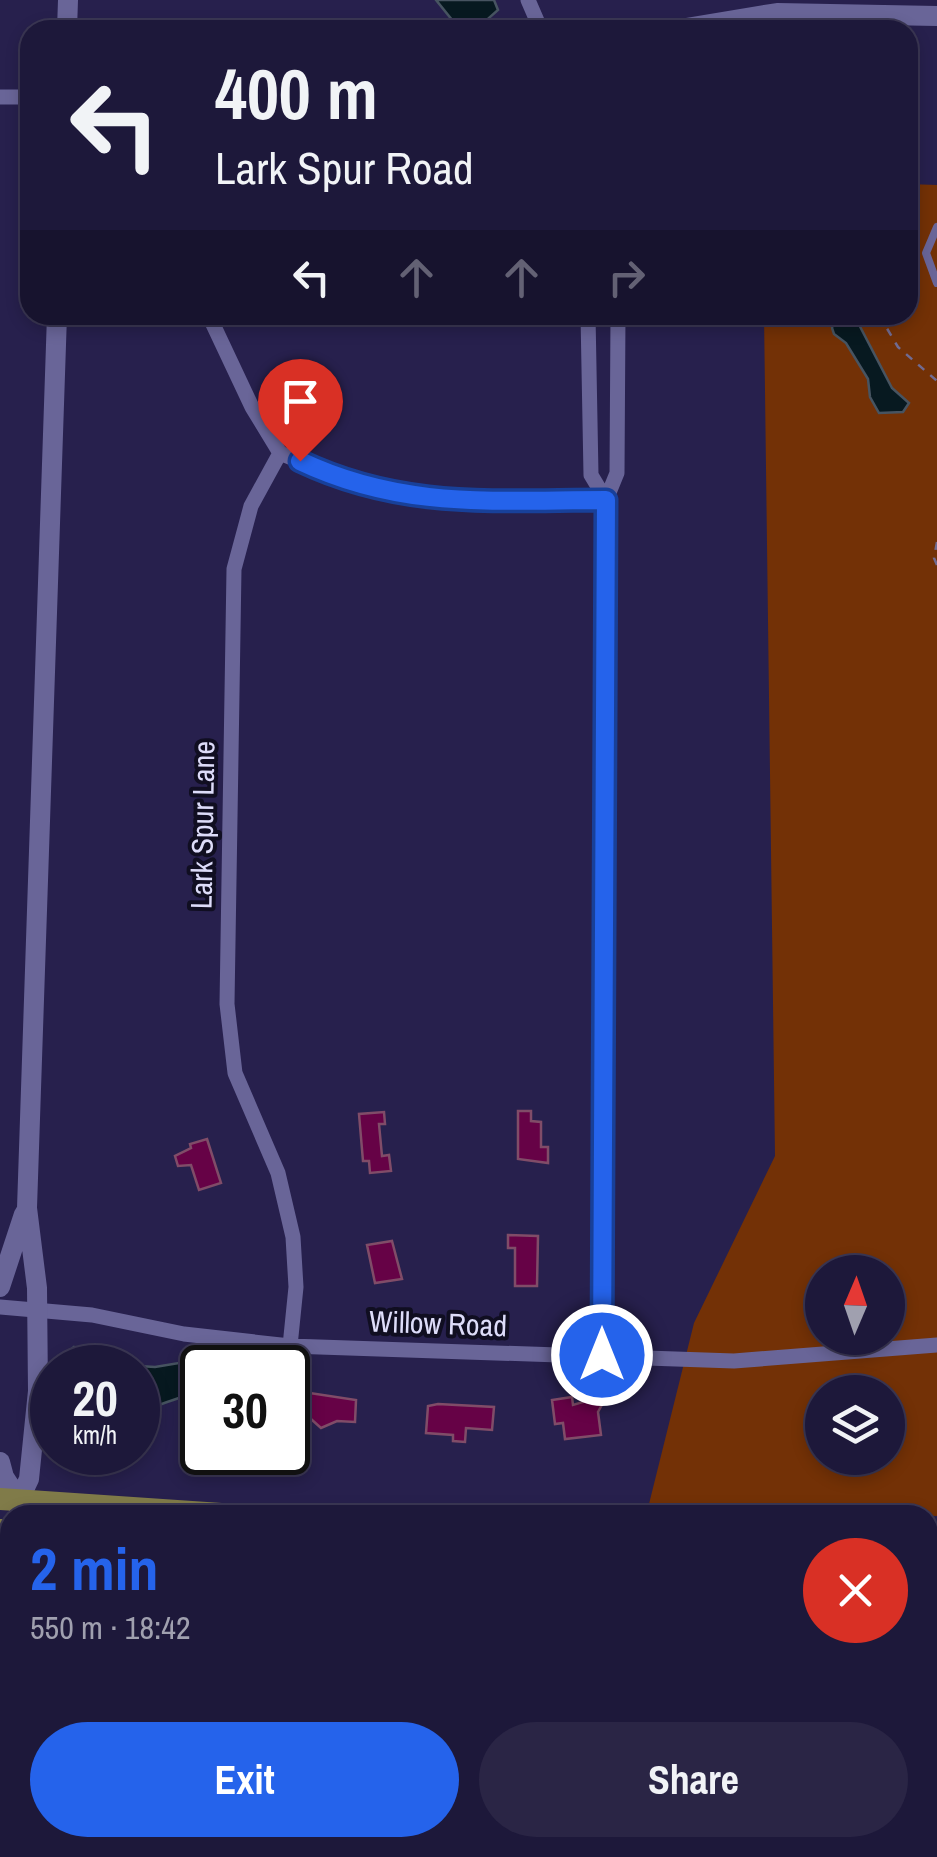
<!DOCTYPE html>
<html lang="en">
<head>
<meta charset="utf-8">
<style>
  body { margin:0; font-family:"Archivo Narrow",sans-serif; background:#2a2545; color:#f1f3f6; height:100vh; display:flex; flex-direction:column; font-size:38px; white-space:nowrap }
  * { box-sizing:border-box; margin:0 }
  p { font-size:32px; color:#a0a0af }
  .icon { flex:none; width:55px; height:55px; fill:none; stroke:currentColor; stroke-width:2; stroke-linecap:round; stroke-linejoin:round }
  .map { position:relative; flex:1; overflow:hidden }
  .panel { position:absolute; left:0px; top:1505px; width:938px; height:352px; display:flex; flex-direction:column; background:#1d183a; border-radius:30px 30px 0 0; box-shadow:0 5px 15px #0003,0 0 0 2px #3b3754 }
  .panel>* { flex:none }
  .top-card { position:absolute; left:20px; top:20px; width:898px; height:305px; border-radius:30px; box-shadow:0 5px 15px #0003,0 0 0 2px #3b3754; background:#1d183a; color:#f1f3f6; overflow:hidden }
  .needle { width:65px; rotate:2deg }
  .controls { position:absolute; left:805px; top:1255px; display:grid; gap:20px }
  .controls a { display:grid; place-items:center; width:100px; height:100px; border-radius:50%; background:#1d183a; box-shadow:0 5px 15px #0003,0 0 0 2px #3b3754; font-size:50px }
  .speed { position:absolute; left:30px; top:1345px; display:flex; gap:20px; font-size:50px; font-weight:700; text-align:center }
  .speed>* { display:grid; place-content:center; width:130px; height:130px; border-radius:50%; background:#1d183a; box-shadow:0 5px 15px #0003,0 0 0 2px #3b3754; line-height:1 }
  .speed small { font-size:25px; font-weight:400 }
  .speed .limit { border:5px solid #111; border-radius:15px; background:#fff; color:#111 }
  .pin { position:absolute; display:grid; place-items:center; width:85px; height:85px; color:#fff; margin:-102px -42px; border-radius:50% 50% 50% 0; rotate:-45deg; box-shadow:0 0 10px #0007 }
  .pin .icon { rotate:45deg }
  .me { position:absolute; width:110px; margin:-55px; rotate:0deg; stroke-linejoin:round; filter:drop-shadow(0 0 8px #0008) }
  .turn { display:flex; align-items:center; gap:35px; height:210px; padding:0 30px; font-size:45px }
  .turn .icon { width:130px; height:130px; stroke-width:2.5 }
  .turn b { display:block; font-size:70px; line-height:85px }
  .lanes { display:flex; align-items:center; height:95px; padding:0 30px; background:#0003; justify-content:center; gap:50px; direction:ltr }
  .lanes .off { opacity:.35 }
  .round { display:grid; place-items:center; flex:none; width:105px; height:105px; border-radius:52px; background:#2a2545 }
  .headline { display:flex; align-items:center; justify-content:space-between; height:170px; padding:0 30px }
  h1 { font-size:60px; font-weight:700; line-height:75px; color:#2563eb }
  .action { display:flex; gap:20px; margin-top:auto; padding:20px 30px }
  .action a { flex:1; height:115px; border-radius:60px; background:#2563eb; color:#fff; font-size:40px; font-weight:700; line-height:115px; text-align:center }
  .action a+a { background:#2a2545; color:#f1f3f6 }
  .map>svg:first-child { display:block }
  .green { fill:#733106; fill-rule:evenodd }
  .water { fill:#071920; stroke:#475461; stroke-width:2.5 }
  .building { fill:#660246; stroke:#804c68; stroke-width:2.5 }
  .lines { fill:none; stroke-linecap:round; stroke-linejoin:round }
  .path { stroke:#706b92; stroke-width:2.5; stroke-dasharray:8 8; stroke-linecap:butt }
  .lane { stroke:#696598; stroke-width:8 }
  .street { stroke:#696598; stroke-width:15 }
  .secondary { stroke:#696598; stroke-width:20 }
  .primary { stroke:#807b49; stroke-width:22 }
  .route-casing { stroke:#184099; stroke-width:25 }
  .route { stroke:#2563eb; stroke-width:18 }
  .labels { text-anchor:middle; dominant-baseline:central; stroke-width:8; stroke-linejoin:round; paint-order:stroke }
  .street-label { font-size:30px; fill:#dddcf9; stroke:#100e21 }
</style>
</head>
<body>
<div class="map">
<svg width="937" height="1857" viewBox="0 0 937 1857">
  <rect width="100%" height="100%" fill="#27204d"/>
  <path class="green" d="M 908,184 L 937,185 L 937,1516 L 648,1508 L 694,1323 L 775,1156 L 764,315 L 908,315 ZM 822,1272 L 888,1272 L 888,1338 L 822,1338 ZM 822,1392 L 888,1392 L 888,1458 L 822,1458 Z
    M 928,1577 L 937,1577 L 937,1857 L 20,1857 L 21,1848 L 928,1848 Z"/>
  <path class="water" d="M 436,0 L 494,0 L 498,10 L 480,26 L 453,21 Z
    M 836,315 L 855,317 L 892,388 L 909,403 L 903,412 L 879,413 L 870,397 L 868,379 L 846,343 L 834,334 L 832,328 Z
    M 74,1347 L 122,1365 L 155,1367 L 197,1360 L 211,1367 L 202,1368 L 202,1387 C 183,1402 150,1400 138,1422 L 138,1368 L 57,1367 L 61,1358 Z"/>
  <path class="building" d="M 518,1111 L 531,1111 L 531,1121 L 541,1122 L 541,1147 L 548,1147 L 548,1163 L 518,1159 Z
    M 384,1112 L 385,1124 L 379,1124 L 382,1156 L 389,1155 L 391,1171 L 370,1173 L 369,1161 L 363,1161 L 359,1114 Z
    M 207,1139 L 221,1183 L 199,1190 L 191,1165 L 178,1166 L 175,1156 L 191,1148 L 190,1144 Z
    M 508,1235 L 538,1236 L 537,1286 L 515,1286 L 515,1248 L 508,1248 Z
    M 392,1241 L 402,1279 L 375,1283 L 367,1245 Z
    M 290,1390 L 356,1400 L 355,1422 L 337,1421 L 321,1428 L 311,1419 L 288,1417 Z
    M 572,1397 L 573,1405 L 600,1397 L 604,1401 L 598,1412 L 601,1435 L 565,1439 L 563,1423 L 555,1424 L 552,1400 Z
    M 438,1404 L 494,1407 L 492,1430 L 466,1428 L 465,1442 L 453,1441 L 453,1435 L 426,1433 L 428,1406 Z"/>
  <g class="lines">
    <path class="path" d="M 879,315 L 898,347 L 937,381
      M 937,542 L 934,558 L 937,565
      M 0,1559 L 10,1560
      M 928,1591 L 937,1591"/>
    <path class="lane" d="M 937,227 L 926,253 L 937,283
      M 71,1848 L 84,1848
      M 552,1848 L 568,1857"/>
    <path class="street" d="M 528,0 L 541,30
      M 0,97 L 30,97
      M 588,315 L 591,475 L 606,500
      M 211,320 L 252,407 L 280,453
      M 280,453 L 251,506 L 234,569 L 227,1004 L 235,1073 L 278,1173 L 293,1237 L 296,1287 L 290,1346
      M 280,453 L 350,482 L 420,499 L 606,500
      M 0,1307 L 92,1315 L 184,1334 L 290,1346 L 734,1361 L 937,1345
      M 602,1355 L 606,500 L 617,473 L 618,315"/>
    <path class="secondary" d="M 67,30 L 68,0
      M 674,30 L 777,13 L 937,16
      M 0,1287 L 24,1214
      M 0,1462 L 4,1477 L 19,1500
      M 19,1515 L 19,1500 L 29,1479 L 38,1391 L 37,1288 L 27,1208 L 57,315
      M 8,1857 L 10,1789"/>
    <path class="primary" d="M 0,1499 L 236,1515
      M 0,1530 L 10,1530
      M 928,1554 L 937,1555"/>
  </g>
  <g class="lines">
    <defs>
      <path id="route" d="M 300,461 C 403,510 496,500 606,500 L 602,1355"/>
    </defs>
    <use href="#route" class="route-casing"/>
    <use href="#route" class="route"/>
  </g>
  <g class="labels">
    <g class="street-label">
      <text transform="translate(202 825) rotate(-89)">Lark Spur Lane</text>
      <text transform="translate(438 1323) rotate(2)">Willow Road</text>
    </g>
  </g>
</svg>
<div class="controls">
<a><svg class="needle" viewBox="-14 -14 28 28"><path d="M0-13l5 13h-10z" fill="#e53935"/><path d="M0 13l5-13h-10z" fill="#a0a0af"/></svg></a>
<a><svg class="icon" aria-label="layers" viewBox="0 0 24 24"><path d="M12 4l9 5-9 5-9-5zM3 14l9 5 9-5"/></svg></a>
</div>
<div class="speed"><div>20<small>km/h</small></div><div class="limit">30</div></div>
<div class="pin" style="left:300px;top:461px;background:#d93025"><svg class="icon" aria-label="arrive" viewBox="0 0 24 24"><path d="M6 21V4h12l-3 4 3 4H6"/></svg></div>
<svg class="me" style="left:602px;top:1355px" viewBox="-20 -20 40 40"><circle r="17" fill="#2563eb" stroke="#fff" stroke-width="3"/><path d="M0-11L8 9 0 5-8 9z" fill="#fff"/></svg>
<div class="top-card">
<div class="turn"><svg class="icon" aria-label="left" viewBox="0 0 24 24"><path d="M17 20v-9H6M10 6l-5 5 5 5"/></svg><div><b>400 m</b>Lark Spur Road</div></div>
<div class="lanes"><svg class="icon" aria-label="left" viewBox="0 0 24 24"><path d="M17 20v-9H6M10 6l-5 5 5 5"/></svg><svg class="icon off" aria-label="ahead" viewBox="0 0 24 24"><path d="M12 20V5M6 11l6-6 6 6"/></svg><svg class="icon off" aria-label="ahead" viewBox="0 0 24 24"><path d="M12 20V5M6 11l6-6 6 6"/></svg><svg class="icon off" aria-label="right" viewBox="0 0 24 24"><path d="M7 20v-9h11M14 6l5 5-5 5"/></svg></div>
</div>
<section class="panel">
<div class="headline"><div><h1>2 min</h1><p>550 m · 18:42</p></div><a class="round" style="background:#d93025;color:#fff"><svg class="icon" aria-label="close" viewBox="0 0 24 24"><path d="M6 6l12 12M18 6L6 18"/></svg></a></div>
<div class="action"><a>Exit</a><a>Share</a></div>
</section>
</div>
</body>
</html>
